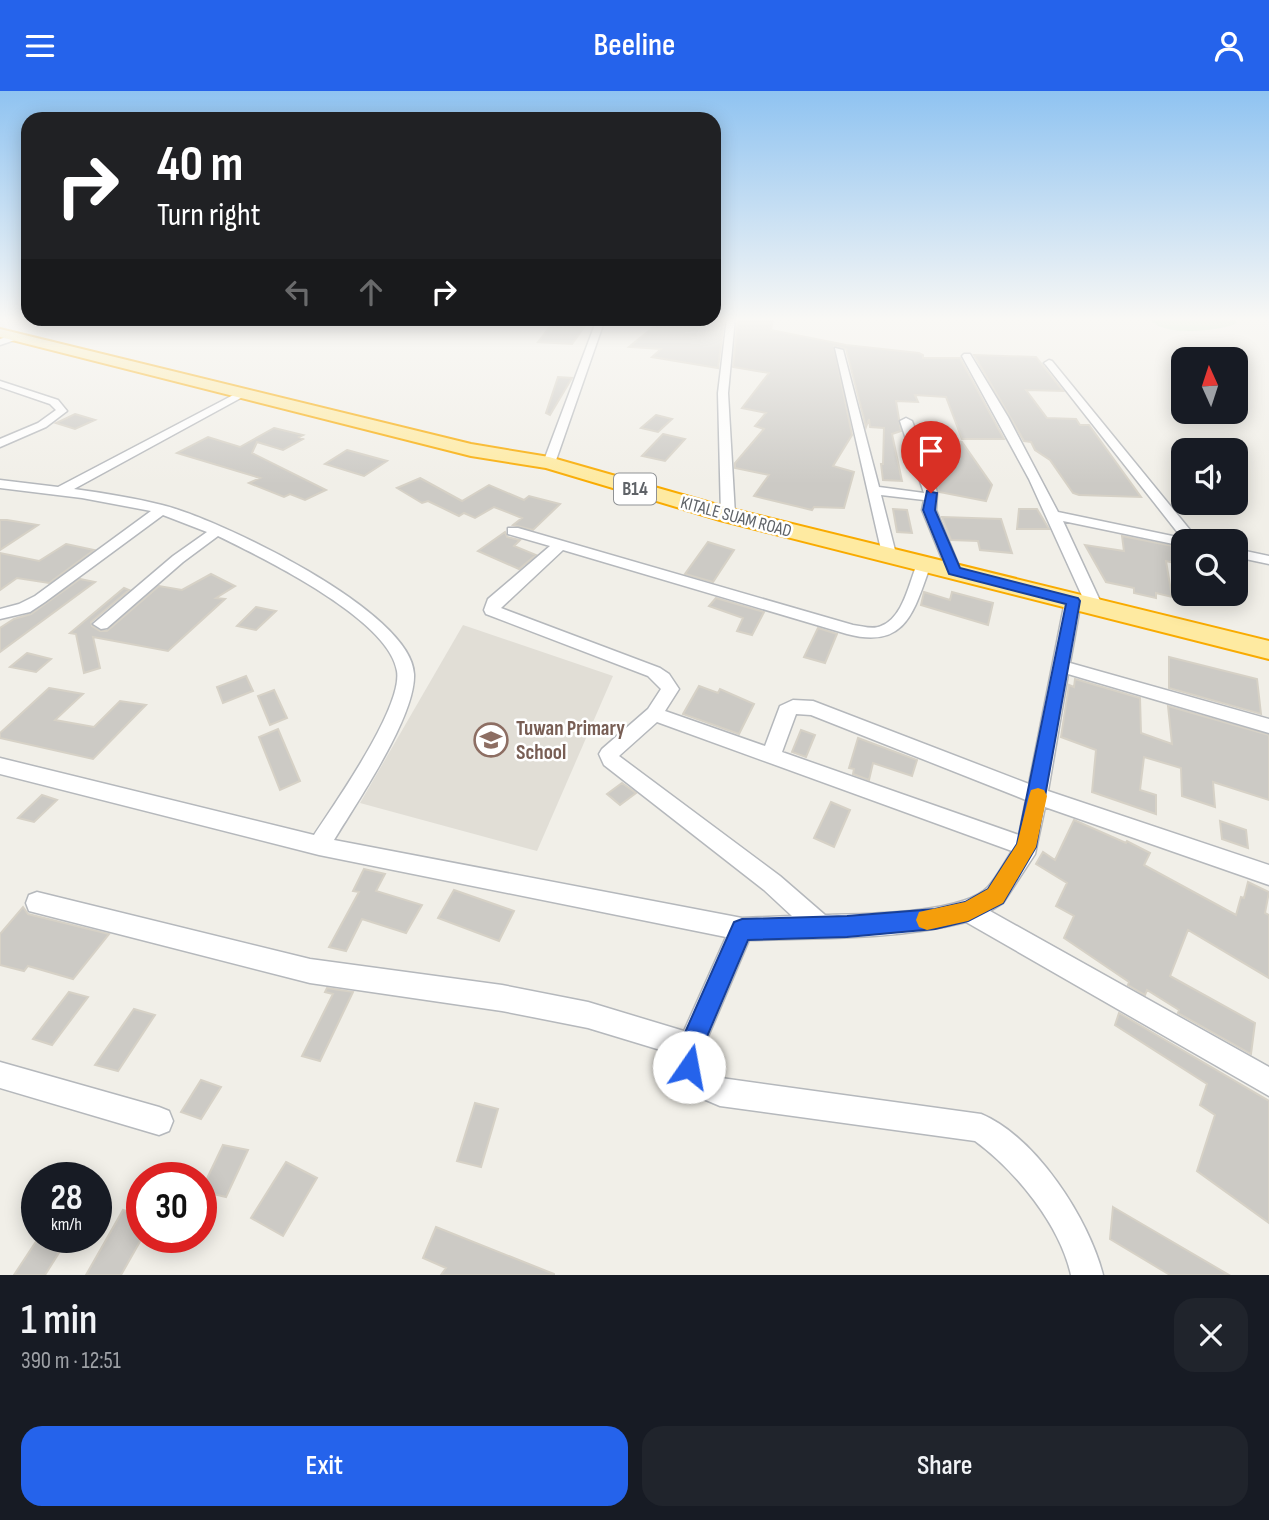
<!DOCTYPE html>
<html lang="en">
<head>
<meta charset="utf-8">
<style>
  body { margin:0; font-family:"Sofia Sans Condensed",sans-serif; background:#20242c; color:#f1f3f6; height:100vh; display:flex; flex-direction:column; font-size:26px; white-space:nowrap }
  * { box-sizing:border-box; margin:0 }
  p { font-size:23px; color:#9ea1a6 }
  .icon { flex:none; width:38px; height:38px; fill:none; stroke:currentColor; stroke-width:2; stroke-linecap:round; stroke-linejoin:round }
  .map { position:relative; height:1184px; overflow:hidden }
  .details { display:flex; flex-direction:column; background:#171b24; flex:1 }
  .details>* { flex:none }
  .guide { position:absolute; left:21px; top:21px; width:700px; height:214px; border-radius:21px; box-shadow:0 4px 18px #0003; background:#202124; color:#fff; overflow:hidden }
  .needle { width:46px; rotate:357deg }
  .tools { position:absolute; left:1171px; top:256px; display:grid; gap:14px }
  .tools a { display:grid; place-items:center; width:77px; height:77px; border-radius:14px; background:#171b24; box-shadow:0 4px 18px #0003; font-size:35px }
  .speed { position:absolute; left:21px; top:1071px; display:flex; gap:14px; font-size:35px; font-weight:700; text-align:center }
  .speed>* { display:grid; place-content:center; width:91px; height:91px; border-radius:50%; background:#171b24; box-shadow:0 4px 18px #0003; line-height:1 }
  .speed small { font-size:18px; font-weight:400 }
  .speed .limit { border:10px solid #d22; background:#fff; color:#111 }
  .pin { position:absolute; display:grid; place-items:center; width:60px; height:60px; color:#fff; margin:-72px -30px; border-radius:50% 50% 50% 0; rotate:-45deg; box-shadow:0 0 7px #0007 }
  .pin .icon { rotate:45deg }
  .me { position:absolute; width:77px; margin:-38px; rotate:12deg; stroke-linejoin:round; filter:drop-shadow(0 0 5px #0008) }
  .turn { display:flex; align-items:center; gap:24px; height:147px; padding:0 21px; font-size:32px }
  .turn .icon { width:91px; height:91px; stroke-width:2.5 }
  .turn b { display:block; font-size:49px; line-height:60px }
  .lanes { display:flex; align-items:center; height:66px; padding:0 21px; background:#0003; justify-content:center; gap:35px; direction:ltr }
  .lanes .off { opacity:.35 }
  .round { display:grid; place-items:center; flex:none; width:74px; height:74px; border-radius:21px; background:#20242c }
  .summary { display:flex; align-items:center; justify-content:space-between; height:119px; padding:0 21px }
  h1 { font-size:42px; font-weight:600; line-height:52px }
  .button { display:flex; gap:14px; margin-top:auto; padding:14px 21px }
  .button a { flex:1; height:80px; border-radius:21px; background:#2563eb; color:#fff; font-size:28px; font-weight:600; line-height:80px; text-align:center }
  .button a+a { background:#20242c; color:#f1f3f6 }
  header { display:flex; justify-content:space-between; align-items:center; height:91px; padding:0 21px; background:#2563eb; color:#fff; font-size:32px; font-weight:600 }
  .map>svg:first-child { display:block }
  .education { fill:#e1ded6 }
  .green { fill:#c5e8c5 }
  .building { fill:#cccac5; stroke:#d6d1c6; stroke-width:2 }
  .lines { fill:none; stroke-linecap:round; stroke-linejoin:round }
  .minor-casing { stroke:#b5b8bc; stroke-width:3 }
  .trunk-casing { stroke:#f9ab00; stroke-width:4 }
  .minor { fill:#fff; fill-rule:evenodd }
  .trunk { fill:#feeaa1; fill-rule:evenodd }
  .route { fill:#2563eb; stroke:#184099; stroke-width:2 }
  .slow { fill:#f59e0b }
  .labels { text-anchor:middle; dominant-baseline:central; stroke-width:5; stroke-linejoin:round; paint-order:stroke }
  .far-street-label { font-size:18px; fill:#5f6368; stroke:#fff }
  .shield { fill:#fff; stroke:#8f9295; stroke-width:2 }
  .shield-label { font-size:19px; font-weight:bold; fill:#5f6368 }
  .education-label { font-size:21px; font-weight:bold; fill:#785e54; stroke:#fff; text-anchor:start }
</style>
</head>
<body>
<header><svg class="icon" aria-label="menu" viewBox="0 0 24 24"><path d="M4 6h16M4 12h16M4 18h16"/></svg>Beeline<svg class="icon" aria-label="person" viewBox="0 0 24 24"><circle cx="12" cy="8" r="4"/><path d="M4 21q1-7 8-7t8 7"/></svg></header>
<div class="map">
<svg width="1269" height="1184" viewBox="0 0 1269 1184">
  <rect width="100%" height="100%" fill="#f1efe8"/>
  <path class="education" d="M 463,534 L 613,585 L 537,760 L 360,712 Z"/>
  <path class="green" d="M 1147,227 L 1233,227 L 1237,232 C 1220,240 1180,243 1161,236 C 1157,235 1152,230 1147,227 Z"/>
  <path class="building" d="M 738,227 L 773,228 L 771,239 L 846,254 L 919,262 L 923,264 L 923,267 L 960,267 L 1004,348 L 962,348 L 946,306 L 915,304 L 918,311 L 896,310 L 901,340 L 892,343 L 902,390 L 883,389 L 881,373 L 883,373 L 884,337 L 870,336 L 869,328 L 866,336 L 846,258 L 834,255 L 852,344 L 833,375 L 854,381 L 844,417 L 814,416 L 812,419 L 754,405 L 769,384 L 735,377 L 735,372 L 764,338 L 755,335 L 766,322 L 742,317 L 769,282 L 733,276 Z
    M 556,228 L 590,228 L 572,253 L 538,251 Z
    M 690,228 L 724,229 L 718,277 L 652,266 L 661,258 L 629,256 L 662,229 L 682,233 Z
    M 974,264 L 1036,266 L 1063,300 L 1026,299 L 1047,327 L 1076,328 L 1080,334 L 1089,334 L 1141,406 L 1079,404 L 1073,402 L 1050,369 L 1035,359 L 1031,351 L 1024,350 Z
    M 558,286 L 572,287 L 550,324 L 546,322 Z
    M 75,323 L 95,329 L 75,338 L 56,332 Z
    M 656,324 L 672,328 L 658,341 L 641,337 Z
    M 274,337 L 303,344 L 299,346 L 303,348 L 283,359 L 257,351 L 252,362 L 326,399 L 305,409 L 290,403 L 284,406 L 249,392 L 260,387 L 177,362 L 208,346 L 240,356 Z
    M 663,343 L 685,348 L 665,370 L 642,365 Z
    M 921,345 L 962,351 L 992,394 L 986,410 L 939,401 Z
    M 347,359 L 387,370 L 364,385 L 325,373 Z
    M 420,387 L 462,410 L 489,394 L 524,409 L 529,405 L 560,413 L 533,439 L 513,434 L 522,427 L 494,416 L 475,427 L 464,422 L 459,425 L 428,410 L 422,412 L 397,397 Z
    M 893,418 L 907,419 L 912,442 L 897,441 Z
    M 1019,418 L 1037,418 L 1049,438 L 1017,438 Z
    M 942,426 L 1001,428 L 1012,462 L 980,459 L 978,450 L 951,449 Z
    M 0,429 L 7,429 L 38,434 L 0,459 Z
    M 505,441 L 507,446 L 520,449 L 514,455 L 536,464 L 519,478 L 478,460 Z
    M 1122,445 L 1183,457 L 1183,474 L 1166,470 L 1172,506 L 1156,502 L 1156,507 L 1134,502 L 1134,497 L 1106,491 L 1085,454 L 1124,460 Z
    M 708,451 L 734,459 L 713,491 L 685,483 Z
    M 66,453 L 94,459 L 49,492 L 17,487 L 0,499 L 0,462 L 39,470 Z
    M 211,483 L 235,495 L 216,507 L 225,508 L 168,560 L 93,546 L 100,577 L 84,582 L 76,543 L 70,542 L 124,497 L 129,499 L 91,531 L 92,535 L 100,540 L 107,540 L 159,495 L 182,499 Z
    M 80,488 L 95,491 L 0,561 L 0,537 L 14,528 L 31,523 Z
    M 924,501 L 950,509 L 952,501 L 993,512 L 988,534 L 921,514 Z
    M 716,507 L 764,521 L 752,544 L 737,540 L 743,527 L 709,515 Z
    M 256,516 L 276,520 L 256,539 L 237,535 Z
    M 818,537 L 837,543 L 825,572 L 804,566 Z
    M 27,562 L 51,568 L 36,581 L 10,576 Z
    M 1169,566 L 1257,588 L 1261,623 L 1169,597 Z
    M 246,585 L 253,600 L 223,612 L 217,596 Z
    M 1075,588 L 1140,607 L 1141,642 L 1172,653 L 1168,615 L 1269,644 L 1269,709 L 1213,691 L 1215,716 L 1182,705 L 1181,677 L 1144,666 L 1140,699 L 1156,704 L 1156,723 L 1092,701 L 1096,659 L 1061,646 L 1069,594 L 1074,596 Z
    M 699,595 L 718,602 L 720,598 L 754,613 L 739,643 L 683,623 Z
    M 49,597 L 83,603 L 55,629 L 94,636 L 120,610 L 146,614 L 93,668 L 0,647 L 0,642 Z
    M 274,599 L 287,627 L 270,634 L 258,605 Z
    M 278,638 L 300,690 L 280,699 L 259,646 Z
    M 801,639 L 815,644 L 806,666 L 792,661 Z
    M 858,647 L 917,669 L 912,685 L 873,672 L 869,689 L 853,683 L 854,678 L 849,677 Z
    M 622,692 L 636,702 L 620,714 L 607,703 Z
    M 42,704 L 57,709 L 34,731 L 18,727 Z
    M 831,711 L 850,719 L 834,756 L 814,747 Z
    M 1074,729 L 1126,752 L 1127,750 L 1150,762 L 1144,774 L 1236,824 L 1241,806 L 1244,807 L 1248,791 L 1269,801 L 1265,822 L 1269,824 L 1269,887 L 1188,839 L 1170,885 L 1255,932 L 1251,963 L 1178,922 L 1179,919 L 1147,899 L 1145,904 L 1128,894 L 1129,891 L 1064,847 L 1074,825 L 1056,815 L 1067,792 L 1036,773 L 1043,761 L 1055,769 Z
    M 1220,730 L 1246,739 L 1248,757 L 1222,748 Z
    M 364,778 L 385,783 L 376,800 L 422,814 L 406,842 L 362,828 L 346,860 L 329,856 L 359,801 L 353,800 Z
    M 454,799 L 514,820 L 499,850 L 438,827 Z
    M 23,816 L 28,823 L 109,843 L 73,888 L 28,875 L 24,880 L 0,874 L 0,843 Z
    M 327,897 L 353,901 L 320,970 L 302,965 L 333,903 L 325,901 Z
    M 69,901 L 88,906 L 52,954 L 33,948 Z
    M 134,918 L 155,924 L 118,980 L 95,974 Z
    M 1119,922 L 1269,1010 L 1269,1132 L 1197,1080 L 1215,1024 L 1200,1014 L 1207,993 L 1115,934 Z
    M 201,989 L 221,996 L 201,1028 L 181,1021 Z
    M 475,1012 L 498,1018 L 481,1076 L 457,1070 Z
    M 223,1054 L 248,1059 L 226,1106 L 201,1100 Z
    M 286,1071 L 317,1087 L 283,1145 L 251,1127 Z
    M 1113,1116 L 1229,1184 L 1170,1184 L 1110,1148 Z
    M 123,1119 L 142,1124 L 142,1147 L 121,1184 L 86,1184 Z
    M 436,1136 L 554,1183 L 554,1184 L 441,1184 L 446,1177 L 423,1167 Z
    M 39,1146 L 69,1146 L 45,1184 L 14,1184 Z"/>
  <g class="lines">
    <defs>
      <path id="minor" d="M 727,227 L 735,227 L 728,302 L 735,424 L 728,428 L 721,424 L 718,302 Z
        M 597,228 L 605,228 L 555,372 L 545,375 L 543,372 Z
        M 15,243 L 18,244 L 18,248 L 0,254 L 0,248 Z
        M 835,257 L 843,259 L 879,396 L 924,402 L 900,330 L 906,327 L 912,330 L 932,382 L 937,402 L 936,419 L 961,480 L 959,483 L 949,483 L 947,480 L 922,419 L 924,409 L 881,404 L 896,463 L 889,467 L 882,463 Z
        M 964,263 L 970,263 L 1008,326 L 1058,421 L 1182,447 L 1046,274 L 1044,272 L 1049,269 L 1052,270 L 1199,450 L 1183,450 L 1183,455 L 1063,430 L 1102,514 L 1094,519 L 1088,518 L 1029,388 L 962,265 Z
        M 0,290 L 58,309 L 67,320 L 46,336 L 0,356 L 0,348 L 38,332 L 56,319 L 50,313 L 0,296 Z
        M 239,301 L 248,303 L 74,398 C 104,402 134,407 162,414 C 217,427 412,520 414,583 C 416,625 357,711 334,749 L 742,827 L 792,825 L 764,799 L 604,674 L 599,663 L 602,658 L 648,618 L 661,598 L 648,585 L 486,523 L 484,519 L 488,508 L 550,455 L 508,443 L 508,437 L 518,437 L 853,534 C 862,535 873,539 881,535 C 903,527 909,492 917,473 L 919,470 L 929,470 L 931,473 C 914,519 907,559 847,543 L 563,459 L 501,517 L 660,577 L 669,583 L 679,598 L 665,620 L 765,655 L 780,615 L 793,609 L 813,610 L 1029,693 L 1065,510 L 1068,507 L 1078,507 L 1081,510 L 1070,572 L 1269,628 L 1269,642 L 1068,583 L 1048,700 L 1269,774 L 1269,794 L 1045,716 L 1035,763 L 1003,812 L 990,820 L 1269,976 L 1269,1005 L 966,831 C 896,849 821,847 749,849 L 704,955 C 703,974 703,980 721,987 L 981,1023 C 1036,1046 1089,1128 1103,1184 L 1071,1184 C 1060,1134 1016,1080 975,1050 L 720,1015 L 687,1001 L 676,976 L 677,964 L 588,937 L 502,920 L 310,892 L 29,820 L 26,812 L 29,804 L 37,801 L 310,868 L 502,894 L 588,911 L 684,940 L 726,846 L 319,764 L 0,683 L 0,667 L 314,744 C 335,712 403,616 397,580 C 389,528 263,467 218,445 L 183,471 L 107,537 L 101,538 L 93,533 L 173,465 L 207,441 L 163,424 L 45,511 L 30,521 L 0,528 L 0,518 L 19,513 L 35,505 L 151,420 L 82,407 L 0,397 L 0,389 L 58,396 ZM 796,623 L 811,624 L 1026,709 L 1019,744 L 782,661 ZM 657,631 L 1012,760 C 1004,772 997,786 988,796 C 963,823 862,823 825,824 L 780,785 L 619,665 Z
        M 1236,458 L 1269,465 L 1269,473 L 1236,466 Z
        M 0,971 L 159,1016 L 169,1020 L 173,1030 L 169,1040 L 159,1044 L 0,997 Z"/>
      <path id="trunk" d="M 0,238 L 471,353 L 549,366 L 735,419 L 1269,550 L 1269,568 L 720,429 L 546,377 L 471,365 L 0,246 Z"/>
    </defs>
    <use href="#minor" class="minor-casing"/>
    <use href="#trunk" class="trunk-casing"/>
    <use href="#minor" class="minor"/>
    <use href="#trunk" class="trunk"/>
  </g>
  <linearGradient id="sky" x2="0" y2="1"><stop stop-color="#8fc3f1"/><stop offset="0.58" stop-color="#f9f8f5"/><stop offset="1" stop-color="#f9f8f5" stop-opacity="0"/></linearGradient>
  <rect width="1269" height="393" fill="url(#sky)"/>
  <path class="route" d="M 927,400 L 937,402 L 935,419 L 960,477 L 1078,507 L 1080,510 L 1036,756 L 1003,812 L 968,830 L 935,838 L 847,846 L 748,849 L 703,955 L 701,976 L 698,984 L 689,988 L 681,984 L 677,976 L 679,955 L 734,831 L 742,828 L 847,825 L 935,818 L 965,811 L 988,798 L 1017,753 L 1066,513 L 949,483 L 923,419 Z"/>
  <path class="slow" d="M 1038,697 L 1044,699 L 1047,705 L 1036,756 L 1003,812 L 968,830 L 927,839 L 919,836 L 916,829 L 919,821 L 965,811 L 988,798 L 1017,753 L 1029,705 L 1031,699 Z"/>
  <defs>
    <symbol id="school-ring" viewBox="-11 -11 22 22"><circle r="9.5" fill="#fff" stroke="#8d6e63" stroke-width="1.5"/><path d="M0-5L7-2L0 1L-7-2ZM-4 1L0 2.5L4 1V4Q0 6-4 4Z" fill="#8d6e63"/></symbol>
  </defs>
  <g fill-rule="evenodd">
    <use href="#school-ring" x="472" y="630" width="38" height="38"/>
  </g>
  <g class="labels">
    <g class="far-street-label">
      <text transform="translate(736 426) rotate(15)">KITALE SUAM ROAD</text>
    </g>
    <rect class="shield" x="614" y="382.5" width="42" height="31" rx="5"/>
    <g class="shield-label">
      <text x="635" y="398">B14</text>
    </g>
    <g class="education-label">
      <text x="516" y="637">Tuwan Primary<tspan x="516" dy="24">School</tspan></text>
    </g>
  </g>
</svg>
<div class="tools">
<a><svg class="needle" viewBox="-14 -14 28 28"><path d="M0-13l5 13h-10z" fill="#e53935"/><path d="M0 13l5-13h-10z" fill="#9ea1a6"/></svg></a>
<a><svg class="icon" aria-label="sound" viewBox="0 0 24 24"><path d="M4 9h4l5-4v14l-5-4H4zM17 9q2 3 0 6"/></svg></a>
<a><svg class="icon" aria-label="search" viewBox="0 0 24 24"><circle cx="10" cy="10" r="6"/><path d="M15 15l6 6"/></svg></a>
</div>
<div class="speed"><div>28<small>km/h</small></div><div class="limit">30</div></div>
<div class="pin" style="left:931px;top:402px;background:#d93025"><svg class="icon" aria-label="arrive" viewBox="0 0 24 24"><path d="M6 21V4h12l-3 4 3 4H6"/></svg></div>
<svg class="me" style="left:689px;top:976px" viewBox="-20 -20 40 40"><circle r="19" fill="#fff"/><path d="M0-13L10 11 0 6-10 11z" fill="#2563eb"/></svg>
<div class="guide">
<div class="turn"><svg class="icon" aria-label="right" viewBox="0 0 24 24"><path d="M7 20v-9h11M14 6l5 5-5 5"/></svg><div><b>40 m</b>Turn right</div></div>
<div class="lanes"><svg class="icon off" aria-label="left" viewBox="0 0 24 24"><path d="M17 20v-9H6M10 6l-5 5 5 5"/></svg><svg class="icon off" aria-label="ahead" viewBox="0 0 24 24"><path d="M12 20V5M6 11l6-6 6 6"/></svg><svg class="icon" aria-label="right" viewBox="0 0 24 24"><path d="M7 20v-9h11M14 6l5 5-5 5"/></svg></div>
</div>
</div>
<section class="details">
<div class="summary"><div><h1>1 min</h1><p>390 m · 12:51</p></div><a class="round"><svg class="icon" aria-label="close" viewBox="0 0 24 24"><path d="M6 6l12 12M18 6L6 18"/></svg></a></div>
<div class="button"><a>Exit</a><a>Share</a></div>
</section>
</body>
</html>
